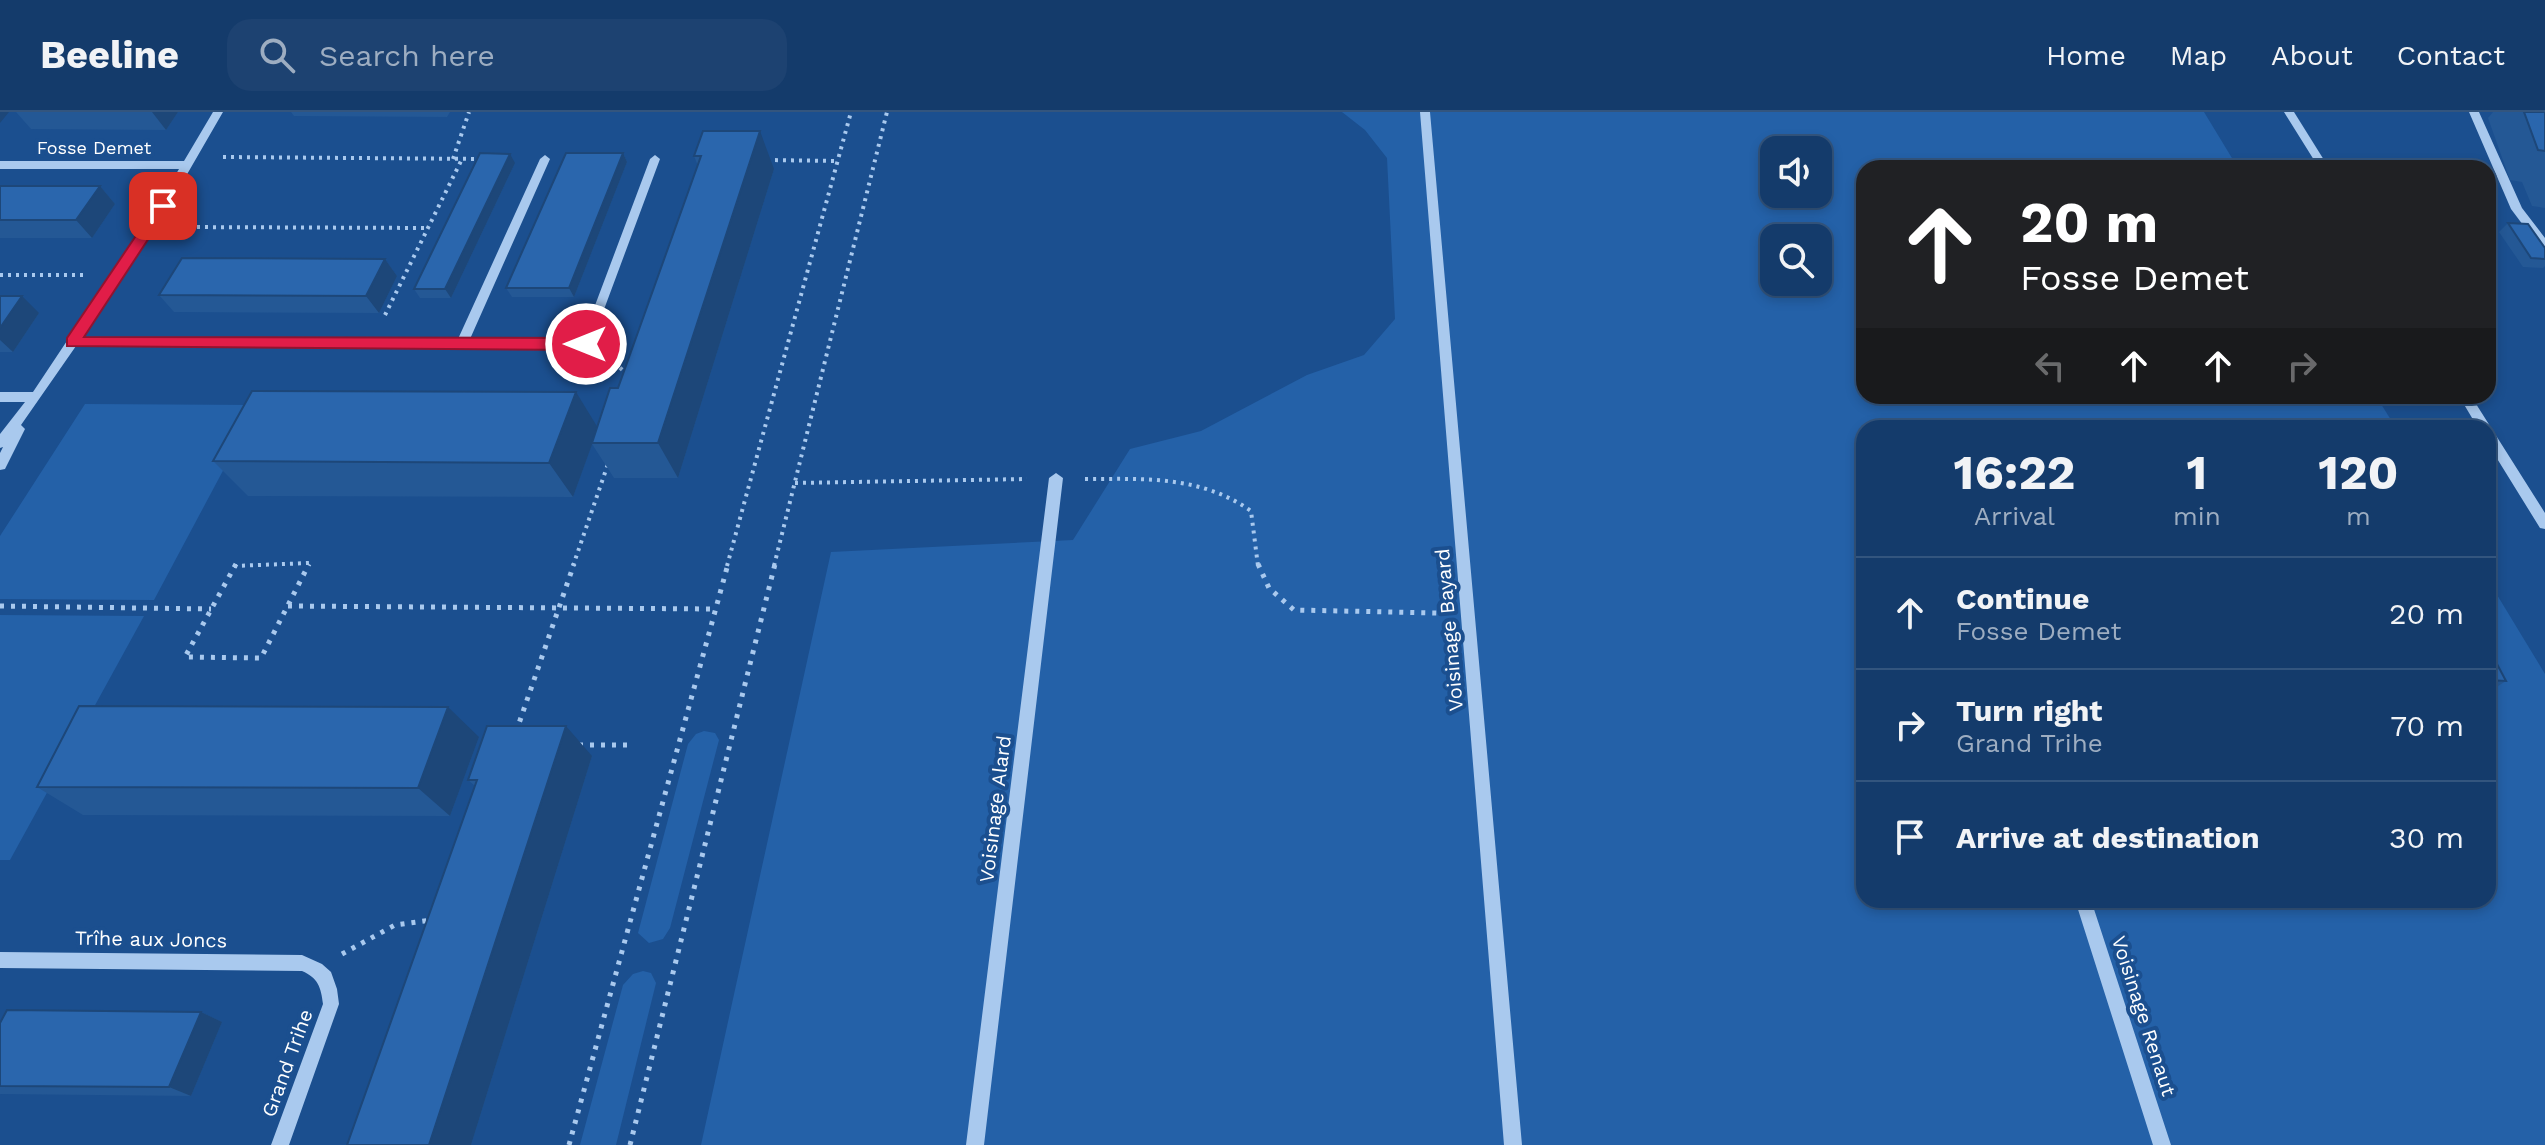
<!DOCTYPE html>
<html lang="en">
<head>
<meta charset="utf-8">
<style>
  body { margin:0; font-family:"Work Sans",sans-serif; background:#1d4271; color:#f1f3f6; height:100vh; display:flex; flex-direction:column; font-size:30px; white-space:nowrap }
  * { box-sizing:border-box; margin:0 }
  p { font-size:26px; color:#9dadc1 }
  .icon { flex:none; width:44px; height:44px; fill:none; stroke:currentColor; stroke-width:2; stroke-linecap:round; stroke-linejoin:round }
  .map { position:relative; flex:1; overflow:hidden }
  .sheet { position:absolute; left:1856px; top:308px; width:640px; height:488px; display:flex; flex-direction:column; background:#143b6b; border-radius:24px; box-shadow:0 4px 12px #0003,0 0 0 2px #33557e }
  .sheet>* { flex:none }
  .hud { position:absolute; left:1856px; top:48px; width:640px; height:244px; border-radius:24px; box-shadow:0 4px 12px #0003,0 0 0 2px #33557e; background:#202124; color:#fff; overflow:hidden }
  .controls { position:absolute; left:1760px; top:24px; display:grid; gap:16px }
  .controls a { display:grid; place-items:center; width:72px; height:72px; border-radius:16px; background:#143b6b; box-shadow:0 4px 12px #0003,0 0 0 2px #33557e; font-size:40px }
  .pin { position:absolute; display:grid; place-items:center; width:68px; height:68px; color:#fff; margin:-34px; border-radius:16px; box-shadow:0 4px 12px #0006 }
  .me { position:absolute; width:88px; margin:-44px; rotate:270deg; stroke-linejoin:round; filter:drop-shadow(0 0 6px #0008) }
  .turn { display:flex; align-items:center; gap:28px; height:168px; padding:0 32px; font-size:36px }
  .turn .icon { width:104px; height:104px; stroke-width:2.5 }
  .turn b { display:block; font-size:56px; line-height:68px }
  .lanes { display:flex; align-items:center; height:76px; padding:0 32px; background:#0003; justify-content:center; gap:40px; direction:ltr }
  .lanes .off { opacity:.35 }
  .eta { display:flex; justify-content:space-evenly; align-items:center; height:136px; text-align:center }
  .eta b { font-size:48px; font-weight:700; line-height:56px }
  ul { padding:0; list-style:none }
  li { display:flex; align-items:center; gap:24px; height:112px; padding:0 32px; border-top:2px solid #33557e }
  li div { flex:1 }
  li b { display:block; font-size:30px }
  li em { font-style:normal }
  header { display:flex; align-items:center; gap:48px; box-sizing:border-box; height:112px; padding:0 40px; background:#143b6b; border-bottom:2px solid #33557e }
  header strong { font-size:38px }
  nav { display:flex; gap:44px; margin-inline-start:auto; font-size:28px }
  .search { width:560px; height:72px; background:#1d4271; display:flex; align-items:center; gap:20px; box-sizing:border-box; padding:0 28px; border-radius:24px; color:#9dadc1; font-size:30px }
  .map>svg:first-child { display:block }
  .green { fill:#2461a8; fill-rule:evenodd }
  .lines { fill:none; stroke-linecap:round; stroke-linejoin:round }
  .path-far1 { stroke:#a9c9ee; stroke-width:4; stroke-dasharray:3 5; stroke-linecap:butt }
  .path { stroke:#a9c9ee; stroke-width:5; stroke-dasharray:4 7; stroke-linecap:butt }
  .minor { fill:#a9c9ee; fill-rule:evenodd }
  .wall { fill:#245895 }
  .shaded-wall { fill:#1d4779 }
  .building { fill:#2a66ad; stroke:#1d4779; stroke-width:2 }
  .route { fill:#e11d48; stroke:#92132f; stroke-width:2 }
  .labels { text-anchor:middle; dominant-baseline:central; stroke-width:8; stroke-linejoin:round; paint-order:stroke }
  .far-street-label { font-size:18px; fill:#fff; stroke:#1b4f8f }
  .street-label { font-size:20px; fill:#fff; stroke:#1b4f8f }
</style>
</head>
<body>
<header>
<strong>Beeline</strong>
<div class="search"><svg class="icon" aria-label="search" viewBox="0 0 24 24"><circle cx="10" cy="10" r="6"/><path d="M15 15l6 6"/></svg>Search here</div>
<nav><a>Home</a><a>Map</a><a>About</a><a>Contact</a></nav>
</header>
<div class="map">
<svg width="2545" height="1033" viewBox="0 0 2545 1033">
  <rect width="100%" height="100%" fill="#1b4f8f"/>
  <path class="green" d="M 1342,0 L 2204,0 L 2238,56 L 1864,56 L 1864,284 L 2376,284 L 2396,316 L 1864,316 L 1864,788 L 2488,788 L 2488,468 L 2545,562 L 2545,1033 L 701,1033 L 831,440 L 1073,428 L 1130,337 L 1201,319 L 1307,263 L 1364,243 L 1395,207 L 1387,46 L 1365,18 ZM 1774,38 L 1818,38 L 1818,82 L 1774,82 ZM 1774,126 L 1818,126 L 1818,170 L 1774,170 Z
    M 85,292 L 258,293 L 154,488 L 0,487 L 0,424 Z
    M 0,503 L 144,504 L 10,748 L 0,748 Z
    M 704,619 L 715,621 L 719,628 L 670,816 L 663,827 L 649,831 L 638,821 L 688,632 L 696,622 Z
    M 643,859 L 651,861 L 656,871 L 616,1033 L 580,1033 L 623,873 L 633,862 Z"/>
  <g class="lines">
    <path class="path-far1" d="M 223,45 L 485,47
      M 453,47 L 469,0
      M 767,48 L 838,49
      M 181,115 L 428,116
      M 0,163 L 83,163
      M 385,203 L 462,47
      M 608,245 L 627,262
      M 1085,367 C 1144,367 1200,363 1251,399 L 1258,454
      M 795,371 L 1027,367
      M 234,454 L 309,451 L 308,454
      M 573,454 L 609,349
      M 727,454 L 851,0
      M 774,454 L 887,0"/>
    <path class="path" d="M 236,452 L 185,545 L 261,546 L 309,452
      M 1258,452 L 1269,476 L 1294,498 L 1438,501
      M 0,494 L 211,497
      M 288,494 L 716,497
      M 516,620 L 574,452
      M 579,633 L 630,633
      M 342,842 L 395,813 L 431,808
      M 569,1033 L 728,452
      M 630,1033 L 775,452"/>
    <path class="minor" d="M 213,0 L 223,0 L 167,97 L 82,226 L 458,227 L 540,47 L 545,43 L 550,47 L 470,227 L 582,228 L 650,47 L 655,43 L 660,47 L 590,235 L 76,234 L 21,313 L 25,317 L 5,357 L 0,358 L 0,341 L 3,335 L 0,336 L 0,322 L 25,290 L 0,290 L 0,280 L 33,280 L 158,92 L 179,57 L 0,57 L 0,49 L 184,49 Z
      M 1420,0 L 1430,0 L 1522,1033 L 1504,1033 Z
      M 2284,0 L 2294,0 L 2329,56 L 2319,56 Z
      M 2469,0 L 2479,0 L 2522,96 L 2545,126 L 2545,138 L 2541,137 L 2511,97 Z
      M 2459,284 L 2471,284 L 2545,401 L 2545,417 L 2540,416 L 2488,332 L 2488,316 L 2478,316 Z
      M 1056,361 L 1063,366 L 984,1033 L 966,1033 L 1049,366 Z
      M 2075,788 L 2091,788 L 2171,1033 L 2153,1033 Z
      M 0,840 L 302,843 L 322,852 L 331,860 L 337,877 L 339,892 L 289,1033 L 271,1033 L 323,892 C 321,875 318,866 302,859 L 0,856 Z"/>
  </g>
  <path class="wall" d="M 16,0 L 178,0 L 166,18 L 31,17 Z
    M 291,0 L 450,0 L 447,5 L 294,4 Z
    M 2493,0 L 2545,0 L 2545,96 L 2532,94 L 2522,70 L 2510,68 L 2488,6 Z
    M 703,19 L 774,57 L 678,366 L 614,366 L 592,332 L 573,385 L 248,384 L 213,349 L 597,314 L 618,276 L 698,54 L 694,44 Z
    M 623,41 L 627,50 L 574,185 L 512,185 L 506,176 Z
    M 515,51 L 451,186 L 420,186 L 414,177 Z
    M 0,74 L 100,74 L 115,92 L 92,126 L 0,126 Z
    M 2508,111 L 2545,136 L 2545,154 L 2543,156 L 2523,155 L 2499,120 Z
    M 385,147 L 397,164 L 379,201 L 174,200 L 159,183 Z
    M 0,184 L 39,201 L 13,240 L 0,240 Z
    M 2488,552 L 2506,569 L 2495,576 L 2488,576 Z
    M 479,625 L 450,704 L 83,703 L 37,675 Z
    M 592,644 L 471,1033 L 347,1033 L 475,674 L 468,668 Z
    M 201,900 L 222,910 L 191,984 L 0,982 L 0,911 Z"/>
  <path class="shaded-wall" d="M 0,0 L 9,0 L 0,11 Z
    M 152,0 L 178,0 L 166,18 Z
    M 760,19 L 774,57 L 678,366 L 658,331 Z
    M 623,41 L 627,50 L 574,185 L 569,176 Z
    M 510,42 L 515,51 L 451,186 L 445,177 Z
    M 100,74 L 115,92 L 92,126 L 76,108 Z
    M 385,147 L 397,164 L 379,201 L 366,184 Z
    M 22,184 L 39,201 L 13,240 L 0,228 L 0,216 Z
    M 576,280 L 598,316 L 573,385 L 549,351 Z
    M 448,595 L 479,625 L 450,704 L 418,676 Z
    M 566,614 L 592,644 L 471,1033 L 429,1033 Z
    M 201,900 L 222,910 L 191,984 L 169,975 Z"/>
  <path class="building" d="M 2524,0 L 2545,0 L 2545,39 L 2538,38 Z
    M 703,19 L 760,19 L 658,331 L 592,331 L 610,276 L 618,276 L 701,44 L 694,44 Z
    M 480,41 L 510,42 L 445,177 L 414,177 Z
    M 566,41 L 623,41 L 569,176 L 506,176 Z
    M 0,74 L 100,74 L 76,108 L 0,108 Z
    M 2508,111 L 2528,112 L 2545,136 L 2545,147 L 2531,146 Z
    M 182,146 L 385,147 L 366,184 L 159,183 Z
    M 0,184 L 22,184 L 0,216 Z
    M 252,279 L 576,280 L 549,351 L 213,349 Z
    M 2488,552 L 2497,552 L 2506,569 L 2488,568 Z
    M 79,594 L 448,595 L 418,676 L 37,675 Z
    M 487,614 L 566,614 L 429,1033 L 347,1033 L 477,668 L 468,668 Z
    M 7,898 L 201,900 L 169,975 L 0,974 L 0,911 Z"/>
  <path class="route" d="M 163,89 L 170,94 L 84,225 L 586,226 L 594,232 L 586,238 L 67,234 L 67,226 L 158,91 Z"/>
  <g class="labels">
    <g class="far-street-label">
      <text x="94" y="35">Fosse Demet</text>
    </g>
    <g class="street-label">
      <text transform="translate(1449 518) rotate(-95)">Voisinage Bayard</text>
      <text transform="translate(995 697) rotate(-83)">Voisinage Alard</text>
      <text transform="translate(151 827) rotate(1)">Trîhe aux Joncs</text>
      <text transform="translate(2144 904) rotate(72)">Voisinage Renaut</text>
      <text transform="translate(287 951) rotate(-70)">Grand Trihe</text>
    </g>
  </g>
</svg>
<div class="controls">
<a><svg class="icon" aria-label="sound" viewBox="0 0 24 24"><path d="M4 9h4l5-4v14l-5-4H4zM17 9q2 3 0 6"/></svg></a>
<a><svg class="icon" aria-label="search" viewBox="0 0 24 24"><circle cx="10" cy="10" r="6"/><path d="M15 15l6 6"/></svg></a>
</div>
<div class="pin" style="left:163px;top:94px;background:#d93025"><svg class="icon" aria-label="arrive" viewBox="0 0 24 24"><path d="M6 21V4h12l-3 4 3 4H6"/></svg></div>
<svg class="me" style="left:586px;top:232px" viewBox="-20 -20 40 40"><circle r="17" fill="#e11d48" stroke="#fff" stroke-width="3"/><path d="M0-11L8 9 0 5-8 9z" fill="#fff"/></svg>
<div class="hud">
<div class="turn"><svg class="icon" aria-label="ahead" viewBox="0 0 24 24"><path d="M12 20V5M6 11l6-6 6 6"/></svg><div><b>20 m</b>Fosse Demet</div></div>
<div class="lanes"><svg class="icon off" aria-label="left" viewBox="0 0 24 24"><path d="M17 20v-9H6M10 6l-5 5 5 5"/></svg><svg class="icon" aria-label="ahead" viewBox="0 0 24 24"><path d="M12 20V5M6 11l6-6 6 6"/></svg><svg class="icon" aria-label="ahead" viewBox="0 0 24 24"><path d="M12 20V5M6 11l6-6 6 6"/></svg><svg class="icon off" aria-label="right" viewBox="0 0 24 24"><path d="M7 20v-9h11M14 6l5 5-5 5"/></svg></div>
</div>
<section class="sheet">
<div class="eta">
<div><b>16:22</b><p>Arrival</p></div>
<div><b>1</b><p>min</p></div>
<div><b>120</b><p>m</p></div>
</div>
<ul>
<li><svg class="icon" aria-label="ahead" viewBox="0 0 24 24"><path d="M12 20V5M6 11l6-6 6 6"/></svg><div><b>Continue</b><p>Fosse Demet</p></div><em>20 m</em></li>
<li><svg class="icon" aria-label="right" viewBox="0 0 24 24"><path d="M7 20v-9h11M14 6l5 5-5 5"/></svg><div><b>Turn right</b><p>Grand Trihe</p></div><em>70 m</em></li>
<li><svg class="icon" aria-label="arrive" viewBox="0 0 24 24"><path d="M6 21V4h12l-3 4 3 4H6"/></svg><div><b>Arrive at destination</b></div><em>30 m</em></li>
</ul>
</section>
</div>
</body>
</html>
